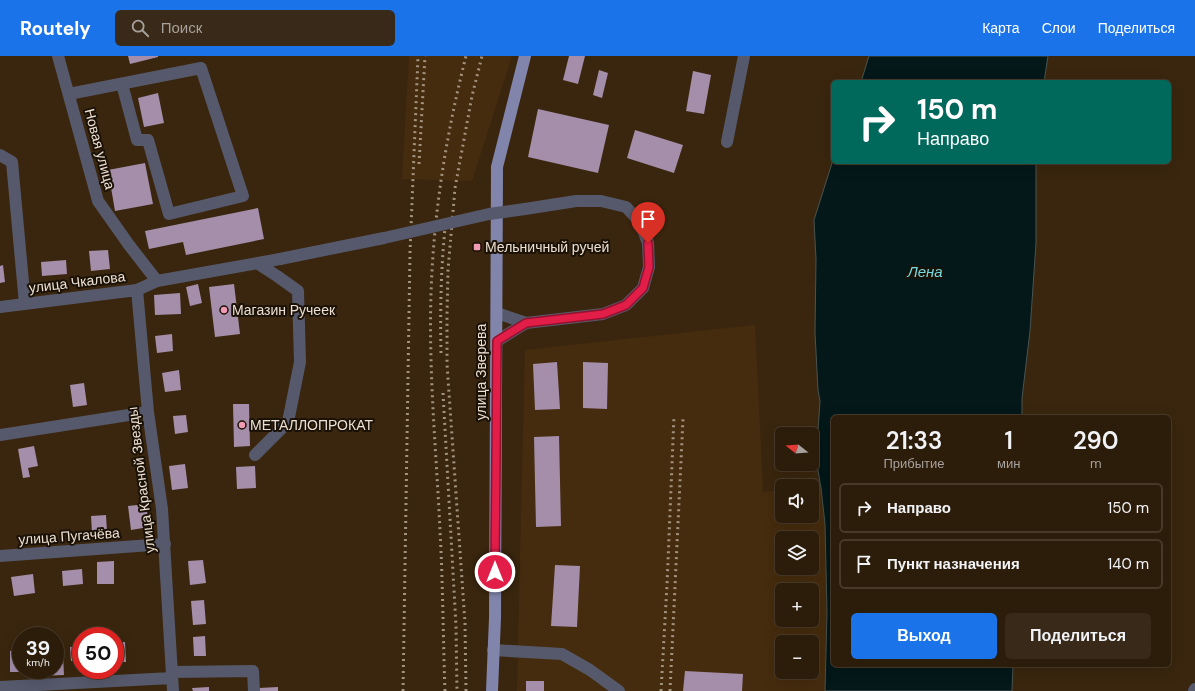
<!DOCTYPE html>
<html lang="ru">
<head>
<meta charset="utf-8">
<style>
  body { margin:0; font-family:"DM Sans",sans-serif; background:#382918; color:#f1f3f6; height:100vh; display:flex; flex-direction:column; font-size:15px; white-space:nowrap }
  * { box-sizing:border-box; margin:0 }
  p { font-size:13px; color:#a6a19c }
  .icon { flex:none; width:22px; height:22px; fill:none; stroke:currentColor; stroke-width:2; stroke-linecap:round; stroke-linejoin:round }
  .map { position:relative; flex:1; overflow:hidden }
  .details { position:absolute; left:831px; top:359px; width:340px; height:252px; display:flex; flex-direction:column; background:#2c1c0a; border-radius:6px; box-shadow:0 4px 16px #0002,0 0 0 1px #483a2b }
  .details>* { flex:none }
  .hud { position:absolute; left:831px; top:24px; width:340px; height:84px; border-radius:6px; box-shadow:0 4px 16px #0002,0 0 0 1px #483a2b; background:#00695c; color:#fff; overflow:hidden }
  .needle { width:26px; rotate:287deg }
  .controls { position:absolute; left:775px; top:371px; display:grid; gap:8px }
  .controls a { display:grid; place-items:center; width:44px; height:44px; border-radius:6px; background:#2c1c0a; box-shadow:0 4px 16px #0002,0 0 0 1px #483a2b; font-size:20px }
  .speed { position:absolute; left:12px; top:571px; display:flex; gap:8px; font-size:20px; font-weight:700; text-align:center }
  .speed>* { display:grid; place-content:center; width:52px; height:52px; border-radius:50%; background:#2c1c0a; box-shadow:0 4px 16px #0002,0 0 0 1px #483a2b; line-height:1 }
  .speed small { font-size:10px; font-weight:400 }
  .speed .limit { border:6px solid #d22; background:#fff; color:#111 }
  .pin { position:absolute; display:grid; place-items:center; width:34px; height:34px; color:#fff; margin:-41px -17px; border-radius:50% 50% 50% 0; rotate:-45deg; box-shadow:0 0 4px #0007 }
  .pin .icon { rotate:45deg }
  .me { position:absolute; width:44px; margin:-22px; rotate:0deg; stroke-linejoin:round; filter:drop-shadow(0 0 3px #0008) }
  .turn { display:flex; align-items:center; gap:14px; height:84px; padding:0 20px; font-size:18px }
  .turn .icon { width:52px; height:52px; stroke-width:2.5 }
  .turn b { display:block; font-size:28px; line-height:34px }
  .eta { display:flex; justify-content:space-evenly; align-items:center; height:68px; text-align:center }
  .eta b { font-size:24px; font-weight:600; line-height:28px }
  .action { display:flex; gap:8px; margin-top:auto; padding:8px 20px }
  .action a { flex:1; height:46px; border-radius:6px; background:#1a73e8; color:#fff; font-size:16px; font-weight:600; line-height:46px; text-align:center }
  .action a+a { background:#382918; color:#f1f3f6 }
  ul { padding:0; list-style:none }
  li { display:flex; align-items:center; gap:12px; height:50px; margin:0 8px 6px; padding:0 12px; border:2px solid #483a2b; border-radius:6px }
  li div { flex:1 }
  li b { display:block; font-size:15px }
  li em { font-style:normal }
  header { display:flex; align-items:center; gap:24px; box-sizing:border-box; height:56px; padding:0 20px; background:#1a73e8; color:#fff }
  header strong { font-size:19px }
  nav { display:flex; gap:22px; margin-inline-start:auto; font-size:14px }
  .search { width:280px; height:36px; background:#382918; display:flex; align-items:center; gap:10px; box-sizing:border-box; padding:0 14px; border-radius:6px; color:#a6a19c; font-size:15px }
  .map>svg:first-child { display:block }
  .built { fill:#462c0e; fill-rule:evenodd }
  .water { fill:#041819; stroke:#4a5450 }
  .building { fill:#a48eaa }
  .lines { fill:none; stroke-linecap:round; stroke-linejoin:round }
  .minor { stroke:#56596b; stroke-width:12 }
  .major { stroke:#8185ab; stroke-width:12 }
  .rail { stroke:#a29280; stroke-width:3; stroke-dasharray:2 4; stroke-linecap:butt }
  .minor-bridge { stroke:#56596b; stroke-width:12 }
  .route-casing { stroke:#92132f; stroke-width:10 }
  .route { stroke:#e11d48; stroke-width:7 }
  .poi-dot { fill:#f09ab4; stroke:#1a1107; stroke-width:1.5 }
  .labels { text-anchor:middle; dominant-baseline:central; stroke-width:4; stroke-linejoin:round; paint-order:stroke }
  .street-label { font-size:14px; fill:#eddfd1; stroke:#1a1107 }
  .poi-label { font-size:14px; fill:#eddfd1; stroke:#1a1107; text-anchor:start }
  .water-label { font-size:15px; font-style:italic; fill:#72dbe1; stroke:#1a1107 }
</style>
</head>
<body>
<header>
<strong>Routely</strong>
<div class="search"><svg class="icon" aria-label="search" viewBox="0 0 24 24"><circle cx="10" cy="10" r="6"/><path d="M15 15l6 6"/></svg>Поиск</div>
<nav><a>Карта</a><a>Слои</a><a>Поделиться</a></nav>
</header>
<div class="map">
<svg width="1195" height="635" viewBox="0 0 1195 635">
  <rect width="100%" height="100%" fill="#3a260e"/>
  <path class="built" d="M 409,0 L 512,0 L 472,125 L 402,123 Z
    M 755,269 L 763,436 L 782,434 L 782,460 L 812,460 L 812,431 L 821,432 L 825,468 L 827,556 L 825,635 L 517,635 L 525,294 ZM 782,482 L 812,482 L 812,512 L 782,512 ZM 782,534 L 812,534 L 812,564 L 782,564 ZM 782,586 L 812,586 L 812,616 L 782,616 Z"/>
  <path class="water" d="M 869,0 L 1048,0 L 1044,26 L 861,26 Z
    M 833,104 L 833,106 L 1036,106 L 1036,187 L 1030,275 L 1022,342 L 1022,361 L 833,361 L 833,609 L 1013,609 L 1012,635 L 825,635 L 827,556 L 825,468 L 821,432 L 816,403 L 820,345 L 818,334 L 815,277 L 816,203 L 814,164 Z"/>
  <path class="building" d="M 128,0 L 158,0 L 158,1 L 130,8 Z
    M 569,0 L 585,0 L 578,28 L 563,24 Z
    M 599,14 L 608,17 L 602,42 L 593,39 Z
    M 693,15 L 711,19 L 704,58 L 686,55 Z
    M 158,37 L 164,67 L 144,71 L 138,42 Z
    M 538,53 L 609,69 L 598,117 L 528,101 Z
    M 635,74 L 683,89 L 674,117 L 627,102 Z
    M 145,107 L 153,148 L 115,155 L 108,114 Z
    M 258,152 L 264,183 L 186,199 L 183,186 L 149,193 L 145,175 Z
    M 108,194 L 110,213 L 91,215 L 89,195 Z
    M 66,204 L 67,218 L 42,220 L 41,206 Z
    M 3,209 L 5,226 L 0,227 L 0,210 Z
    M 198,228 L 202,247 L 190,250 L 186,231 Z
    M 234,228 L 240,278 L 215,281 L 209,231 Z
    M 180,237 L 181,258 L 155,259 L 154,239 Z
    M 172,278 L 173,295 L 157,297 L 155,280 Z
    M 557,306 L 560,353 L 535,354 L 533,308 Z
    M 583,306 L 608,307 L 607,353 L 583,352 Z
    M 179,314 L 181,334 L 165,336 L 162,317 Z
    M 84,327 L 87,349 L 73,351 L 70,329 Z
    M 233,348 L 249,348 L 250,390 L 234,391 Z
    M 186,359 L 188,376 L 175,378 L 173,360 Z
    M 559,380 L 561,470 L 536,471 L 534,381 Z
    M 34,390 L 38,410 L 28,412 L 30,421 L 23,422 L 18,393 Z
    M 185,408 L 188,432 L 172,434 L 169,410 Z
    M 255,410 L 256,432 L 237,433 L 236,411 Z
    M 146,448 L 149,471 L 131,474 L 128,450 Z
    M 106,459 L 107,476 L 92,477 L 91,460 Z
    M 203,504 L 206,527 L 190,529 L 188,505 Z
    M 114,505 L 114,528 L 97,528 L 97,506 Z
    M 555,509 L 580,510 L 577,571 L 551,570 Z
    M 82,513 L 83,528 L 63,530 L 62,515 Z
    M 33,518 L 35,537 L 14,540 L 11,521 Z
    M 204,544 L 206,568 L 193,569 L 191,545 Z
    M 205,580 L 206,600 L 194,600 L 193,581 Z
    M 125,586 L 126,606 L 115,606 L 115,587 Z
    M 81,590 L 81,604 L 71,605 L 70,591 Z
    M 10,595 L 21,595 L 21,614 L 26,614 L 26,616 L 10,616 Z
    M 63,599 L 64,619 L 38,620 L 37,614 L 55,614 L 55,600 Z
    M 685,615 L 743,618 L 742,635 L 683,635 Z
    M 526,625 L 544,625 L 544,635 L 526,635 Z
    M 209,631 L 209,635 L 193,635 L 192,632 Z
    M 278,631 L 278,635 L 259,635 L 259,632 Z"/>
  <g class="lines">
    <path class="minor" d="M 58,0 L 98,145 L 129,189 L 157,225
      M 69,38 L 201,12 L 243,140 L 169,158 L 148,84 L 137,84 L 122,28
      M 727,86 L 744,0
      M 0,99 L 12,106 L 25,248
      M 137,234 L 148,356 L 162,453 L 173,635
      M 0,251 L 137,234 L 157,225 L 280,203
      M 497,257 L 526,267 L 603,258 L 626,249 L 643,232 L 649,211 L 648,187 L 640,166 L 626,151 L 601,145 L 576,145 L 525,153
      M 497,285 L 526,267
      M 0,379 L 148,356
      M 255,399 L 288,366 L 300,306 L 298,235 L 277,220 L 257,207
      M 0,500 L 165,488
      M 493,594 L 562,598 L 590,614 L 619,635
      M 172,616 L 253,615 L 254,635
      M 0,631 L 172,622
      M 1194,635 L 1195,633"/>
    <path class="major" d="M 492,635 L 495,562 L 497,111 L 525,0"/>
    <path class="rail" d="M 419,108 L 425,0
      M 441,297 C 440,252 441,208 446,163
      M 443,337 L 456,570 L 457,635
      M 403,635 L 410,196 L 418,0
      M 445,635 C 443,582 443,528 440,475 C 436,388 427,302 432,215 C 436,142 448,71 466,0
      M 466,635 L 465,567 L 447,308 L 447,259 L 448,214 L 455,132 L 472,40 L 482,0
      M 661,635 L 667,529 L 674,360
      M 670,635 L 683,363"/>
    <path class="minor-bridge" d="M 280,203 L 384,182 L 489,158 L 525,153"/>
  </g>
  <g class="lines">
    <defs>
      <path id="route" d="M 495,516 L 497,285 L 526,267 L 603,258 L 626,249 L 643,232 L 649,211 L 648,187"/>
    </defs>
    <use href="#route" class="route-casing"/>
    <use href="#route" class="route"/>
  </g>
  <g class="poi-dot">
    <rect x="473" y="187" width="8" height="8" rx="2"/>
    <circle cx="224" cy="254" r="4"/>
    <circle cx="242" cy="369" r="4"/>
  </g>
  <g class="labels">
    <g class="street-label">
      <text transform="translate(100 93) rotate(75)">Новая улица</text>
      <text transform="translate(77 226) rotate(-7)">улица Чкалова</text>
      <text transform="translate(481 316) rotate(-90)">улица Зверева</text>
      <text transform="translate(141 424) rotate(-97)">улица Красной Звезды</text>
      <text transform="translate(69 480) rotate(-4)">улица Пугачёва</text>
    </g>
    <g class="poi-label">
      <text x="485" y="191">Мельничный ручей</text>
      <text x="232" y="254">Магазин Ручеек</text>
      <text x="250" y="369">МЕТАЛЛОПРОКАТ</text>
    </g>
    <g class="water-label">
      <text x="925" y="216">Лена</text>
    </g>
  </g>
</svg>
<div class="controls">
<a><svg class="needle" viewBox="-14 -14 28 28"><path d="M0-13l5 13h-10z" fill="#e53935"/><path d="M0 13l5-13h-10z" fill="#a6a19c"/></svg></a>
<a><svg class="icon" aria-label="sound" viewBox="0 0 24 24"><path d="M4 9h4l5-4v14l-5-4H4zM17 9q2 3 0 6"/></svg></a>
<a><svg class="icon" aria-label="layers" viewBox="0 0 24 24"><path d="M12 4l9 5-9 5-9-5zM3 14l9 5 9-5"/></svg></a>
<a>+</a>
<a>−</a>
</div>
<div class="speed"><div>39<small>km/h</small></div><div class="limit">50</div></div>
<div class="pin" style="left:648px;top:187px;background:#d93025"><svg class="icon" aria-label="arrive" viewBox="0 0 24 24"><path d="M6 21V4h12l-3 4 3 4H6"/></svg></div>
<svg class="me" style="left:495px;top:516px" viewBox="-20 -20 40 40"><circle r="17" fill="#e11d48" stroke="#fff" stroke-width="3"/><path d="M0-11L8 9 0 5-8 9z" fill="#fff"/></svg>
<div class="hud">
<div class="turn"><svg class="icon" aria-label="right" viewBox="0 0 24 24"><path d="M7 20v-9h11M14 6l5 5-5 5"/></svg><div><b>150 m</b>Направо</div></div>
</div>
<section class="details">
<div class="eta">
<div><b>21:33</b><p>Прибытие</p></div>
<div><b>1</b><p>мин</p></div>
<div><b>290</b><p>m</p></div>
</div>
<ul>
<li><svg class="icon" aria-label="right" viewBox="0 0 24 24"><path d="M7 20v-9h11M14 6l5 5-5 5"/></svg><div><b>Направо</b></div><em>150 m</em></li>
<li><svg class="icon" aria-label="arrive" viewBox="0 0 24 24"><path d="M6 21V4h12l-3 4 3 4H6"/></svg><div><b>Пункт назначения</b></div><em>140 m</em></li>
</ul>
<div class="action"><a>Выход</a><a>Поделиться</a></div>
</section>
</div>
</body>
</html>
